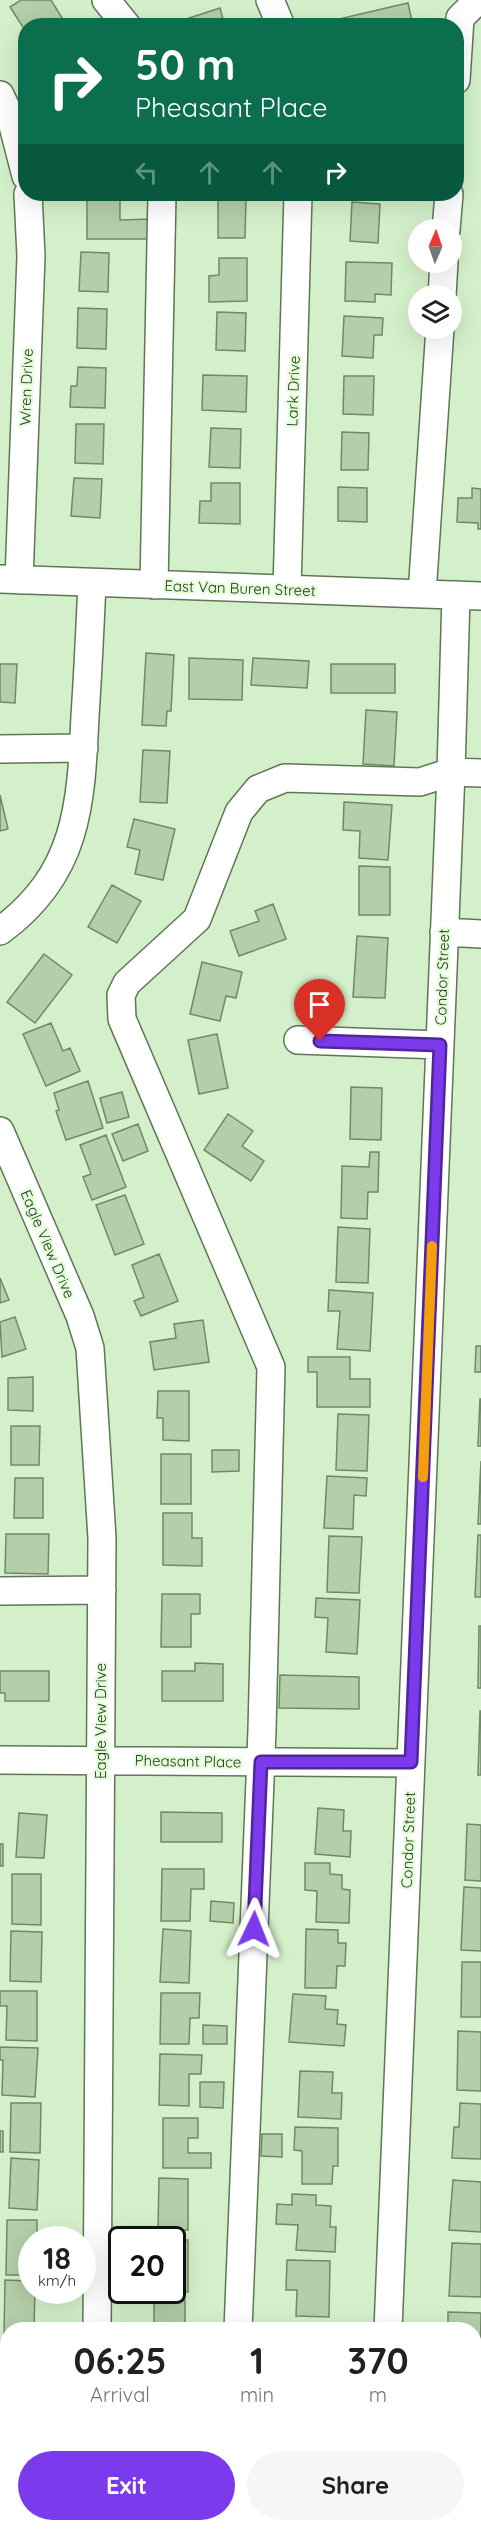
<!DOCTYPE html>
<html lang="en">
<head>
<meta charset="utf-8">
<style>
  body { margin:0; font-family:Quicksand,sans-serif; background:#f6f6f6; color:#202124; height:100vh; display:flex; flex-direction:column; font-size:22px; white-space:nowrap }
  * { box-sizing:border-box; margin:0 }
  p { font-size:20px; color:#757577 }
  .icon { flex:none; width:33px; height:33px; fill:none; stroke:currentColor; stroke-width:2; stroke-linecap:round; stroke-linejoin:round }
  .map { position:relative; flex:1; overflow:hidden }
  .sheet { position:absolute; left:0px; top:2322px; width:482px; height:210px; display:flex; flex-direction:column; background:#fff; border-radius:24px 24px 0 0; box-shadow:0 6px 24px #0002 }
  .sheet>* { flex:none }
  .top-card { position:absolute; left:18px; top:18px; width:446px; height:183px; border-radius:24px; box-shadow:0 6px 24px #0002; background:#0b6e4f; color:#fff; overflow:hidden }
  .needle { width:39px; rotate:2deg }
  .fabs { position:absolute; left:408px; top:219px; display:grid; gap:12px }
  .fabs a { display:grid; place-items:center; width:54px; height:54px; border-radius:50%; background:#fff; box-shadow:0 6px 24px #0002; font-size:30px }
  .speed { position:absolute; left:18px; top:2226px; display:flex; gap:12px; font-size:30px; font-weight:700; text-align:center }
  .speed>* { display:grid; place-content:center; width:78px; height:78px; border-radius:50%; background:#fff; box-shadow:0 6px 24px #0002; line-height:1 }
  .speed small { font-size:15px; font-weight:400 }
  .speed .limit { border:3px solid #111; border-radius:9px; background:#fff; color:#111 }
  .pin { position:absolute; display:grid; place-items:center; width:51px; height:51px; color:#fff; margin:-62px -26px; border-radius:50% 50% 50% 0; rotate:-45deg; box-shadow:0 0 6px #0007 }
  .pin .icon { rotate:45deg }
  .me { position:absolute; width:66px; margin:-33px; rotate:2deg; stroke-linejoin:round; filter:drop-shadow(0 0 4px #0008) }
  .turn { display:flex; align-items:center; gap:21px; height:126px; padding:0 18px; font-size:27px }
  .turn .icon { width:78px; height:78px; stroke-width:2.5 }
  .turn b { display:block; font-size:42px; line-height:51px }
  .lanes { display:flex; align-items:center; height:57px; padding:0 18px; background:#0003; justify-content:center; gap:30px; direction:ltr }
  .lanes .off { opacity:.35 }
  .eta { display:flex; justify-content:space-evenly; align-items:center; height:102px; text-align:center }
  .eta b { font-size:36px; font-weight:700; line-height:42px }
  .action { display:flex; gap:12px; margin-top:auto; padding:12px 18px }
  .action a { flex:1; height:69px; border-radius:36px; background:#7c3aed; color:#fff; font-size:24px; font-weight:700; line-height:69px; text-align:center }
  .action a+a { background:#f6f6f6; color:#202124 }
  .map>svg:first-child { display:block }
  .building { fill:#b3cea9; stroke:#708966; stroke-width:1.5 }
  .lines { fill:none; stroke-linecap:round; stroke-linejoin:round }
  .minor-casing { stroke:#5e7755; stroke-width:30 }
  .minor { stroke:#fff; stroke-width:27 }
  .route-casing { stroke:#51269a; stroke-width:15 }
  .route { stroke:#7c3aed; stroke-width:10 }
  .slow { stroke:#f59e0b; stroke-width:10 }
  .labels { text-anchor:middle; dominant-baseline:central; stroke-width:4.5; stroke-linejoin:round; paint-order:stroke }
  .street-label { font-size:15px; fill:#2b3627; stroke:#e1fed7 }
</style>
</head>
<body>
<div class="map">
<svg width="481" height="2532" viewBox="0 0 481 2532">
  <rect width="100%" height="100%" fill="#d4f0ca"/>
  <path class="building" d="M 21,0 L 51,0 L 64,21 L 56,26 L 26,26 L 26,32 L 10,7 Z
    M 408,3 L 413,26 L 345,26 L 343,18 Z
    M 220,8 L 225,26 L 191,26 L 189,18 Z
    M 218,198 L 246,198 L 245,238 L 218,238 Z
    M 87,200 L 120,200 L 120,220 L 151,219 L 152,239 L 87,239 Z
    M 352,202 L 380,204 L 378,243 L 350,241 Z
    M 81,252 L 109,253 L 108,292 L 79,291 Z
    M 219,258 L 247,258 L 247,301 L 209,302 L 209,276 L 219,275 Z
    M 346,262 L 392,263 L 391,295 L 375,294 L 375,302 L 345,301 Z
    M 78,308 L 107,309 L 106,349 L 77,348 Z
    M 217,312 L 246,313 L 245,351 L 216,350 Z
    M 344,316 L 383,318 L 382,335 L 374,335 L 373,358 L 342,356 Z
    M 78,367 L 106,368 L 105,408 L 70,407 L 71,386 L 77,386 Z
    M 203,375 L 247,376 L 246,412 L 202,410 Z
    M 344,376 L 374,376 L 373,415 L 343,414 Z
    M 76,424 L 104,424 L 103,464 L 75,463 Z
    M 211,428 L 241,429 L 240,468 L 209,467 Z
    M 342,432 L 369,433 L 368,470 L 341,470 Z
    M 74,478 L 102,479 L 100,518 L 71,516 Z
    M 211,483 L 240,483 L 240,524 L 199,523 L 200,501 L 211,501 Z
    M 338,487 L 367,488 L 367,522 L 338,521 Z
    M 472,488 L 481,489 L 481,529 L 478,529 L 478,523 L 457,522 L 458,498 L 472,498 Z
    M 146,653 L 174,655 L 171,711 L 167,711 L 166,726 L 142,725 Z
    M 189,658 L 243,660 L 242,700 L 189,699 Z
    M 253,658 L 309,661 L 307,688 L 251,685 Z
    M 0,664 L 17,664 L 15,703 L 0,702 Z
    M 331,664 L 395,664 L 395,693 L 331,693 Z
    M 366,710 L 397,712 L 394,766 L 363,764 Z
    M 143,750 L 170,751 L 167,803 L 140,802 Z
    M 0,795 L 8,829 L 0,831 Z
    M 344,802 L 392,805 L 388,860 L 359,858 L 360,831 L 343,830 Z
    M 134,819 L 175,829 L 163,880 L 135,874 L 140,850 L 127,847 Z
    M 359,866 L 390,867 L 390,915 L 359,915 Z
    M 112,885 L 141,901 L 117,943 L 88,927 Z
    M 273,904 L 286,939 L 239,956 L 230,931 L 259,921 L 255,911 Z
    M 357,936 L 388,938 L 385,998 L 353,997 Z
    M 44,954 L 72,975 L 35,1023 L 7,1002 Z
    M 202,962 L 242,972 L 236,998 L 226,996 L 220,1021 L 190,1014 Z
    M 51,1023 L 63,1051 L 70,1048 L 80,1071 L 46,1086 L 23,1034 Z
    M 217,1034 L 228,1088 L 199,1094 L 188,1040 Z
    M 88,1081 L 103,1128 L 66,1140 L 56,1111 L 59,1110 L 54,1093 Z
    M 351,1087 L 382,1088 L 381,1140 L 350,1139 Z
    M 122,1092 L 129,1117 L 107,1123 L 100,1098 Z
    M 228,1114 L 253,1131 L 242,1146 L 264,1161 L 251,1181 L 204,1150 Z
    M 138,1124 L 148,1151 L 123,1161 L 112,1134 Z
    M 106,1135 L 126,1187 L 92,1200 L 83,1177 L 91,1174 L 80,1145 Z
    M 370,1152 L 379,1152 L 378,1192 L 368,1192 L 367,1219 L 341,1218 L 342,1166 L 369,1167 Z
    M 125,1195 L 144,1244 L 115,1255 L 96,1205 Z
    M 338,1227 L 370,1229 L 368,1283 L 336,1282 Z
    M 159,1254 L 178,1301 L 141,1316 L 134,1301 L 144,1297 L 132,1265 Z
    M 0,1278 L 9,1300 L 0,1303 Z
    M 329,1290 L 373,1293 L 370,1351 L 337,1349 L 340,1311 L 328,1311 Z
    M 15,1317 L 26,1349 L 2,1357 L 0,1322 Z
    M 203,1320 L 209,1362 L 154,1370 L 150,1342 L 176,1338 L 174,1324 Z
    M 476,1346 L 481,1346 L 481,1372 L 475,1372 Z
    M 308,1357 L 350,1357 L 350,1379 L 370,1379 L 370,1407 L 317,1407 L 317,1372 L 308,1372 Z
    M 33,1377 L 33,1411 L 8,1410 L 8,1378 Z
    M 158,1391 L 189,1391 L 189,1441 L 163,1440 L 163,1418 L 157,1418 Z
    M 480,1399 L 481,1399 L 481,1446 L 478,1446 Z
    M 338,1414 L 369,1415 L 367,1471 L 336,1470 Z
    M 11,1426 L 40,1426 L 39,1465 L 11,1465 Z
    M 212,1450 L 239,1450 L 239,1471 L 212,1472 Z
    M 161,1454 L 191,1454 L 191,1504 L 161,1504 Z
    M 481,1461 L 481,1524 L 478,1524 Z
    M 327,1476 L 367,1478 L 366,1496 L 354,1495 L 353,1529 L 324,1528 Z
    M 15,1478 L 43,1478 L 43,1518 L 14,1518 Z
    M 163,1513 L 192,1513 L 192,1538 L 202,1538 L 202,1566 L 163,1565 Z
    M 6,1534 L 49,1534 L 48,1574 L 5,1573 Z
    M 478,1535 L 481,1535 L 481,1597 L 475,1597 Z
    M 329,1536 L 362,1537 L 359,1593 L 327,1592 Z
    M 162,1594 L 200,1594 L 200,1614 L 191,1614 L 191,1647 L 161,1647 Z
    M 316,1598 L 360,1600 L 357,1654 L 326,1652 L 328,1618 L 315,1617 Z
    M 479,1626 L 481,1626 L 481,1688 L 478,1688 Z
    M 195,1663 L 223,1664 L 223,1701 L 162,1701 L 162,1671 L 195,1671 Z
    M 0,1671 L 49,1671 L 49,1701 L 5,1701 L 5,1693 L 0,1693 Z
    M 280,1675 L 359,1677 L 359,1709 L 279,1708 Z
    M 480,1711 L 481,1711 L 481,1775 L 478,1775 Z
    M 318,1808 L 344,1810 L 343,1831 L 351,1831 L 350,1857 L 315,1854 Z
    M 161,1812 L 222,1813 L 222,1842 L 161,1842 Z
    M 19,1813 L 47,1815 L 44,1858 L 16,1857 Z
    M 467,1824 L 481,1825 L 481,1881 L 465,1880 Z
    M 0,1844 L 3,1844 L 3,1866 L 0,1866 Z
    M 305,1863 L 330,1863 L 330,1874 L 342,1875 L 342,1889 L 350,1890 L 349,1923 L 316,1922 L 317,1891 L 305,1890 Z
    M 162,1869 L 204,1869 L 204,1889 L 191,1889 L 190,1921 L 161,1921 Z
    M 12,1874 L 41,1874 L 41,1925 L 12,1924 Z
    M 464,1887 L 481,1888 L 481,1951 L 461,1950 Z
    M 211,1901 L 234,1903 L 233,1923 L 210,1921 Z
    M 163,1929 L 191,1931 L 189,1983 L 160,1982 Z
    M 306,1929 L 338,1930 L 338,1943 L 346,1943 L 345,1966 L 337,1966 L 336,1988 L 305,1988 Z
    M 11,1931 L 42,1932 L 41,1982 L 10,1981 Z
    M 462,1962 L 481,1962 L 481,2017 L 461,2017 Z
    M 0,1991 L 37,1991 L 37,2041 L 6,2040 L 7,2006 L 0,2006 Z
    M 161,1993 L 200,1993 L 199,2018 L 190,2018 L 189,2044 L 160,2044 Z
    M 293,1994 L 326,1996 L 325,2009 L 338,2010 L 337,2024 L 346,2025 L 344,2046 L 289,2042 Z
    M 203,2025 L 227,2026 L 227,2044 L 203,2044 Z
    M 458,2031 L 481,2032 L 481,2091 L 457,2090 Z
    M 0,2047 L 38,2048 L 35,2097 L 2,2095 L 3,2060 L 0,2060 Z
    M 160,2054 L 202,2055 L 201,2074 L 189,2074 L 189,2106 L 159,2105 Z
    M 300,2071 L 333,2072 L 332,2093 L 342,2093 L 341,2119 L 298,2117 Z
    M 200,2082 L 224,2082 L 223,2108 L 200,2107 Z
    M 11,2103 L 41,2103 L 40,2153 L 10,2152 Z
    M 460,2103 L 481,2104 L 481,2159 L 452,2158 L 454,2127 L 459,2127 Z
    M 163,2118 L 198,2118 L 198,2138 L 188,2138 L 188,2153 L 211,2153 L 211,2168 L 163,2168 Z
    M 295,2127 L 338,2128 L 338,2166 L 333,2166 L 332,2184 L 302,2184 L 302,2151 L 294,2150 Z
    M 0,2131 L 3,2131 L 3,2152 L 0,2152 Z
    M 262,2134 L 282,2134 L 282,2157 L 261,2156 Z
    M 11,2158 L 39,2160 L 37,2210 L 9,2208 Z
    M 159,2178 L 188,2179 L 188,2230 L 158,2230 Z
    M 453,2180 L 481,2182 L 481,2232 L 449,2230 Z
    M 292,2194 L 316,2195 L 316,2205 L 331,2206 L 330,2227 L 336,2227 L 335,2252 L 296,2250 L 298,2225 L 276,2224 L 277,2204 L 292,2205 Z
    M 7,2220 L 37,2220 L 37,2240 L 32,2240 L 32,2275 L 6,2275 Z
    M 172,2240 L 188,2240 L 188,2292 L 158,2292 L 172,2290 Z
    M 452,2243 L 481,2244 L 481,2297 L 449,2296 Z
    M 287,2260 L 330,2261 L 329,2317 L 296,2316 L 297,2290 L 286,2290 Z
    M 5,2280 L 32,2281 L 32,2290 L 35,2290 L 34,2330 L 8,2330 L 8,2333 L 4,2333 Z
    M 154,2300 L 185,2300 L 185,2330 L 154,2330 Z
    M 448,2312 L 481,2313 L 480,2371 L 474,2371 L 474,2330 L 448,2330 Z
    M 282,2326 L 326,2327 L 326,2330 L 282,2330 Z
    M 6,2342 L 8,2385 L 0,2385 L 0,2361 L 5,2361 Z
    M 474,2380 L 476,2380 L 475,2433 L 474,2433 Z
    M 0,2491 L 8,2492 L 8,2522 L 0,2521 Z
    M 150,2524 L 181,2524 L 181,2532 L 150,2532 Z"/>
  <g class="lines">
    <defs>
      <path id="minor" d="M 106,0 L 127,26
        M 270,0 L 281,26
        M 456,80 L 460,18 L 478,0
        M 0,95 L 11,118 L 26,176
        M 446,230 L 449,194
        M 442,296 L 444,262
        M 0,579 L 481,596
        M 19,580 L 31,256 L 28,194
        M 154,585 L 162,194
        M 287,589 L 298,194
        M 422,594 L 440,328
        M 0,749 L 84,748
        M 0,931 C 78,874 81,805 85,716 C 88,672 90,627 92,583
        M 444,932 L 481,934
        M 298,1040 L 440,1045
        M 0,1131 L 80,1316 L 90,1348 L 102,1538 L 97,2330
        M 0,1591 L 102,1590
        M 0,1760 L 411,1763
        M 238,2330 L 262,1730 L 271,1367 L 122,1019 L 121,995 L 127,983 L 197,919 L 239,812 L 258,789 L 285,778 L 420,782 L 451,772 L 481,773
        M 388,2330 L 451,772 L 456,595
        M 0,2439 L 8,2440
        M 474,2490 L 481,2488
        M 93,2532 L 94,2524
        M 230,2532 L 230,2524
        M 380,2532 L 380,2524"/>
    </defs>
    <use href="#minor" class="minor-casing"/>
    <use href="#minor" class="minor"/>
  </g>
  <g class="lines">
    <defs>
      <path id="route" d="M 254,1929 L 261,1762 L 411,1762 L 440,1045 L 320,1041"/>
    </defs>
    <use href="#route" class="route-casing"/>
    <use href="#route" class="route"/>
    <path class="slow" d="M 423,1477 L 432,1246"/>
  </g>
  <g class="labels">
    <g class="street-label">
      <text transform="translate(26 387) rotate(-88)">Wren Drive</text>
      <text transform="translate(293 391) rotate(-88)">Lark Drive</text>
      <text transform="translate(240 588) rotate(2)">East Van Buren Street</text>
      <text transform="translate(442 977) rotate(-88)">Condor Street</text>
      <text transform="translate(48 1244) rotate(67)">Eagle View Drive</text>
      <text transform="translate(100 1721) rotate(-90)">Eagle View Drive</text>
      <text transform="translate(188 1761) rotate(1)">Pheasant Place</text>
      <text transform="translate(408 1840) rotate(-88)">Condor Street</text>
    </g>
  </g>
</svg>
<div class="fabs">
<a><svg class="needle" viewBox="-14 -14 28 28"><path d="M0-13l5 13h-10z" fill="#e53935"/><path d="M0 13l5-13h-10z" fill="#757577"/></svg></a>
<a><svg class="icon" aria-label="layers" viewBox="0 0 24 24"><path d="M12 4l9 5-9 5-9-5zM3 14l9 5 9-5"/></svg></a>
</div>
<div class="speed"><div>18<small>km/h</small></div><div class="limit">20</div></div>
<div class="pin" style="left:320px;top:1041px;background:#d93025"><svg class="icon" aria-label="arrive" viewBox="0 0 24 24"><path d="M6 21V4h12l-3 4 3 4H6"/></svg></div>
<svg class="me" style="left:254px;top:1929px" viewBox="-20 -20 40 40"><path d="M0-17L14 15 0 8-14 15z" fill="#7c3aed" stroke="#fff" stroke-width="4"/></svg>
<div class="top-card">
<div class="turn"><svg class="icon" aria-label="right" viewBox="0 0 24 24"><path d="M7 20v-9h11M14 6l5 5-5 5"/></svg><div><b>50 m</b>Pheasant Place</div></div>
<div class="lanes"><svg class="icon off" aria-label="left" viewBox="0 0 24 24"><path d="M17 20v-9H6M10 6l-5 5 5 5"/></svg><svg class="icon off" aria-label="ahead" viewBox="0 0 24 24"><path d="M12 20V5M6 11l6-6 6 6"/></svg><svg class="icon off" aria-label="ahead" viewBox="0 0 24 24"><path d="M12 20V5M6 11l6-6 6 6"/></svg><svg class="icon" aria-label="right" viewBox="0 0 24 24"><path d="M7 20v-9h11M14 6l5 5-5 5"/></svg></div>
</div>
<section class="sheet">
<div class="eta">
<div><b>06:25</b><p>Arrival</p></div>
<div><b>1</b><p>min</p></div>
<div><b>370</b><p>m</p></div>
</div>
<div class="action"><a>Exit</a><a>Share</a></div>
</section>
</div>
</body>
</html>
